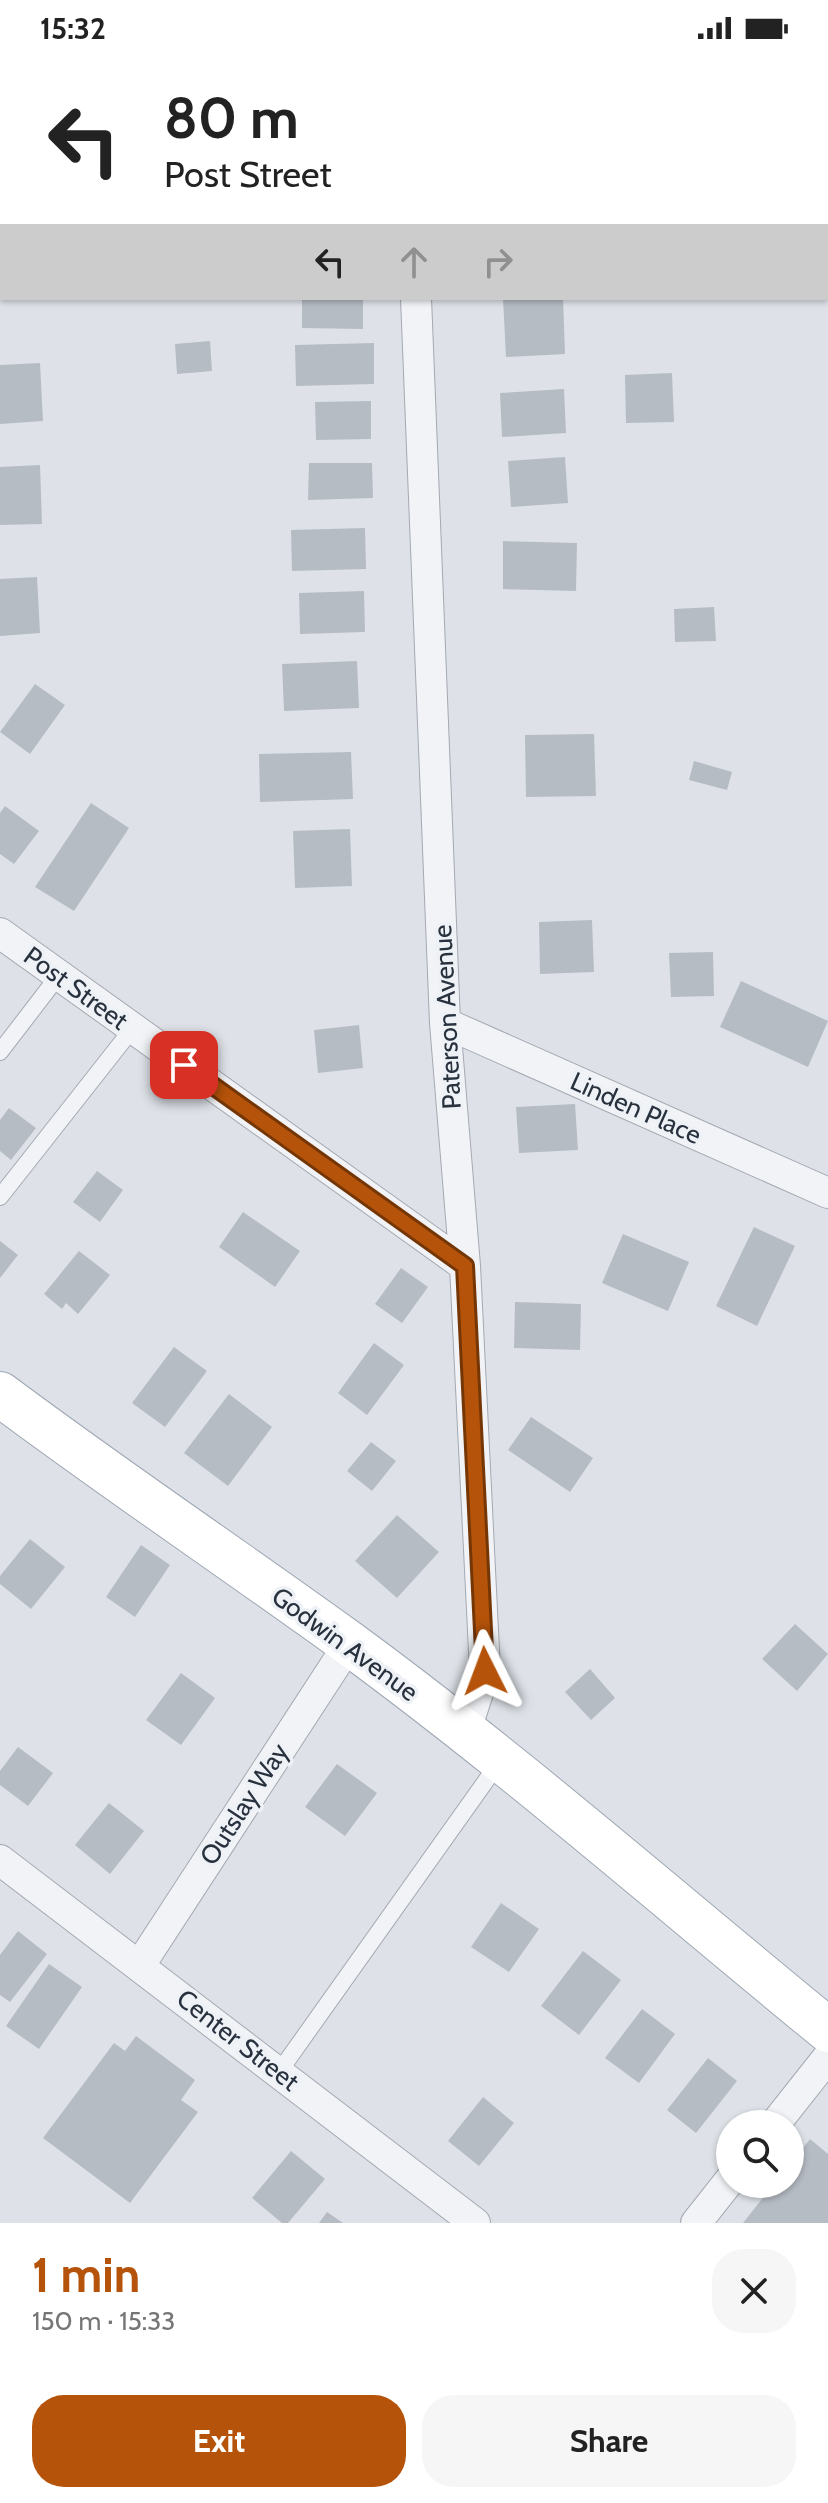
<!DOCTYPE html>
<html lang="en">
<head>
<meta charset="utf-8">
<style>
  body { margin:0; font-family:Cabin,sans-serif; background:#f6f6f6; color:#222; height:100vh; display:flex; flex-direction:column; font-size:30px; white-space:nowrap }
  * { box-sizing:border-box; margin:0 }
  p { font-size:26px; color:#767676 }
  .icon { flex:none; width:44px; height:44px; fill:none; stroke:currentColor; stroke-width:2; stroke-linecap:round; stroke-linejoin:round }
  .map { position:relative; height:2167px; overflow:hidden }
  .side { display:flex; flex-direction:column; background:#fff; flex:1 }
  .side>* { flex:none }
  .guide { position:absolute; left:0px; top:0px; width:828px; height:244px; box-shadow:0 2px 6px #0004; background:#fff; color:#222; overflow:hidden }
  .fabs { position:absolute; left:716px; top:2054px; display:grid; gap:16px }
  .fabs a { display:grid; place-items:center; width:88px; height:88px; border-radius:50%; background:#fff; box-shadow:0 2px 6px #0004; font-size:40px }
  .pin { position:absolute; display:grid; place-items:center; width:68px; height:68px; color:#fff; margin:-34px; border-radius:16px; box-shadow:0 4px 12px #0006 }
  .me { position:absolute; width:88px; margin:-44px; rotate:357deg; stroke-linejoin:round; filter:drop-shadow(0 0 6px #0008) }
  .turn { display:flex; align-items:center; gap:28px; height:168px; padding:0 32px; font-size:36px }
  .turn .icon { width:104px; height:104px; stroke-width:2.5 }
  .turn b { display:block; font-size:56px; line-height:68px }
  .lanes { display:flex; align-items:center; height:76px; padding:0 32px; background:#0003; justify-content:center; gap:40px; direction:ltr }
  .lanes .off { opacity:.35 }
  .round { display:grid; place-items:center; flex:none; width:84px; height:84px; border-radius:32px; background:#f6f6f6 }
  .overview { display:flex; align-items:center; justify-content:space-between; height:136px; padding:0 32px }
  h1 { font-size:48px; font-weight:800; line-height:60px; color:#b45309 }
  .button { display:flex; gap:16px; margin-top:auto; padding:16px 32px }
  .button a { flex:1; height:92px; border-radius:32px; background:#b45309; color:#fff; font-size:32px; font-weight:800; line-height:92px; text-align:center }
  .button a+a { background:#f6f6f6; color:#222 }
  .status { display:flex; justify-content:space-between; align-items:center; height:56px; padding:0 40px; background:#fff; direction:ltr }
  .status svg { height:22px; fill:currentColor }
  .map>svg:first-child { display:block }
  .building { fill:#b6bcc4 }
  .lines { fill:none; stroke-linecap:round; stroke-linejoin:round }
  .lane-casing { stroke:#a4a9b2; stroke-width:18 }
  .street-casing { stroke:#a4a9b2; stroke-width:32 }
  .primary-casing { stroke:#9ea7b3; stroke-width:46 }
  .lane { stroke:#f1f3f6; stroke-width:16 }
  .street { stroke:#f1f3f6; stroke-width:30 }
  .primary { stroke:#fff; stroke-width:44 }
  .route-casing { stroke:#753606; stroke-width:20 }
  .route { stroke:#b45309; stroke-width:14 }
  .labels { text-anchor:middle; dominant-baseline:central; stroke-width:7; stroke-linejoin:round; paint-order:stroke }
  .street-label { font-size:26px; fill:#28313e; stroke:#eef1f5 }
</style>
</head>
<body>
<div class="status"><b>15:32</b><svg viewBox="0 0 49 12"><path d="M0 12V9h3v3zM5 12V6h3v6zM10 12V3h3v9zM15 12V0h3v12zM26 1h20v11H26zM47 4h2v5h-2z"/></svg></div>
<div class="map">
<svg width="828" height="2167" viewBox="0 0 828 2167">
  <rect width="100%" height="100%" fill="#dee2e8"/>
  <path class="building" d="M 302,242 L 363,242 L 363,273 L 302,272 Z
    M 503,242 L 563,242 L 565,298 L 506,301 Z
    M 210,285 L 212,315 L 177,318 L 175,288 Z
    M 374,287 L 374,328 L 296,330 L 295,289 Z
    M 40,307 L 43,365 L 0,368 L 0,309 Z
    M 672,317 L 674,366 L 626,367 L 625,319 Z
    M 564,333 L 566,377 L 502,381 L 500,337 Z
    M 371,345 L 371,383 L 316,384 L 315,346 Z
    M 565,401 L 568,447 L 511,451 L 508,405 Z
    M 309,407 L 372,407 L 373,442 L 308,444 Z
    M 40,409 L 42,468 L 0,469 L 0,411 Z
    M 365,472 L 366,513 L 292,515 L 291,474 Z
    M 503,485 L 577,487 L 576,535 L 503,533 Z
    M 37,521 L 40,577 L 0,580 L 0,523 Z
    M 364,535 L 365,576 L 300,578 L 299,537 Z
    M 714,551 L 716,585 L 675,586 L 674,553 Z
    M 357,605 L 359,652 L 284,655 L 282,608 Z
    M 35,628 L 65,649 L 30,698 L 0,676 Z
    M 594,678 L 596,740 L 526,741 L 525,679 Z
    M 351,696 L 353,743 L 260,746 L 259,698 Z
    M 694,705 L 732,716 L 727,734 L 689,724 Z
    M 91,747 L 129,772 L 74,855 L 35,831 Z
    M 5,750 L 39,775 L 14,808 L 0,798 L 0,757 Z
    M 350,773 L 352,830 L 295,832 L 293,775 Z
    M 592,864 L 594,916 L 540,918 L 539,866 Z
    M 713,896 L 714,940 L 671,941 L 669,897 Z
    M 741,925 L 828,965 L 808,1011 L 720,971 Z
    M 359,969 L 363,1012 L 318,1017 L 314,974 Z
    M 575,1048 L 578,1094 L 519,1097 L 516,1051 Z
    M 9,1052 L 36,1072 L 11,1104 L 0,1095 L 0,1064 Z
    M 97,1115 L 123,1134 L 100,1166 L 73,1146 Z
    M 243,1156 L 300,1195 L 275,1231 L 219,1191 Z
    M 754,1171 L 795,1190 L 757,1270 L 716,1250 Z
    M 623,1178 L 689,1206 L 668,1255 L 602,1227 Z
    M 0,1185 L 18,1199 L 0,1222 Z
    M 79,1195 L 110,1219 L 78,1258 L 66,1247 L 62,1253 L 44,1238 Z
    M 401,1212 L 428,1231 L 402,1267 L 375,1248 Z
    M 515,1246 L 581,1248 L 580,1294 L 514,1292 Z
    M 374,1287 L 404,1309 L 367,1359 L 338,1337 Z
    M 174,1291 L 207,1315 L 165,1371 L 132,1347 Z
    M 229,1338 L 272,1371 L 228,1430 L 184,1397 Z
    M 531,1361 L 593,1402 L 570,1436 L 508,1394 Z
    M 371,1386 L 396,1405 L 372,1435 L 347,1415 Z
    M 397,1459 L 439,1496 L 397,1542 L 355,1505 Z
    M 30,1483 L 65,1511 L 31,1553 L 0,1528 L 0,1520 Z
    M 141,1489 L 170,1509 L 135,1561 L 106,1541 Z
    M 795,1568 L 828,1598 L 797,1635 L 762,1603 Z
    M 590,1613 L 615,1642 L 591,1664 L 565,1636 Z
    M 181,1617 L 215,1642 L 181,1689 L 146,1664 Z
    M 18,1691 L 53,1717 L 28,1750 L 0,1729 L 0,1715 Z
    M 337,1708 L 377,1737 L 345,1780 L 305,1751 Z
    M 109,1747 L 144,1775 L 110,1818 L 75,1789 Z
    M 501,1847 L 539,1873 L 509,1916 L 471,1891 Z
    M 18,1875 L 47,1898 L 10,1946 L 0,1939 L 0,1899 Z
    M 583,1895 L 621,1924 L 579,1979 L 541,1950 Z
    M 49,1908 L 82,1931 L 39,1993 L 6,1970 Z
    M 642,1953 L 675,1978 L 639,2027 L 605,2002 Z
    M 136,1980 L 195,2024 L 181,2044 L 198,2056 L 130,2147 L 43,2082 L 114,1987 L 125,1995 Z
    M 708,2002 L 737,2025 L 696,2077 L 667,2054 Z
    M 483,2041 L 514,2067 L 479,2110 L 448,2085 Z
    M 810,2083 L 828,2098 L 828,2167 L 743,2167 L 774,2128 L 790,2128 L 790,2108 Z
    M 291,2095 L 325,2123 L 288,2167 L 282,2167 L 252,2142 Z
    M 327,2156 L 343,2167 L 319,2167 Z"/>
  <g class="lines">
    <defs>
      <path id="lane" d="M 0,996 L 59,919
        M 0,1141 L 133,972
        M 279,2016 L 500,1705"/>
      <path id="street" d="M 406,0 L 406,2
        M 826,131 L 828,131
        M 416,242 L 445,967 L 465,1210 L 485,1615 L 465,1677
        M 0,877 L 465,1210
        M 445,967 L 828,1137
        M 0,1804 L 475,2167
        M 140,1909 L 349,1588
        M 775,2068 L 828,2001
        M 696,2167 L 730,2124"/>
      <path id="primary" d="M 0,1338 C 115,1424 233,1503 349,1587 C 514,1708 669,1844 828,1974"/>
    </defs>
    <use href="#lane" class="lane-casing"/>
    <use href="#street" class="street-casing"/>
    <use href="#primary" class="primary-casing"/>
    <use href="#lane" class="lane"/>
    <use href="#street" class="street"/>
    <use href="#primary" class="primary"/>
  </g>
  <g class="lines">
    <defs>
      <path id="route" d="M 184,1009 L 465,1210 L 485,1615"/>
    </defs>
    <use href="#route" class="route-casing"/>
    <use href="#route" class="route"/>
  </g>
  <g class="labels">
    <g class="street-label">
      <text transform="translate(76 932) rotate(36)">Post Street</text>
      <text transform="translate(447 961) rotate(-93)">Paterson Avenue</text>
      <text transform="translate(636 1052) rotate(24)">Linden Place</text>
      <text transform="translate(345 1588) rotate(36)">Godwin Avenue</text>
      <text transform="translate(244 1748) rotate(-57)">Outslay Way</text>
      <text transform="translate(238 1984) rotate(38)">Center Street</text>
    </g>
  </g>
</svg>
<div class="fabs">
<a><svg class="icon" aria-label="search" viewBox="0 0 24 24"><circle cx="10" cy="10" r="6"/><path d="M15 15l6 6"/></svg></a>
</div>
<div class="pin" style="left:184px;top:1009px;background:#d93025"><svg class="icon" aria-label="arrive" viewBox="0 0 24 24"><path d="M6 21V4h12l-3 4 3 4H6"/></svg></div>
<svg class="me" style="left:485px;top:1615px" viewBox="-20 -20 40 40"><path d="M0-17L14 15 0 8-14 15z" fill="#b45309" stroke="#fff" stroke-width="4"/></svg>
<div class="guide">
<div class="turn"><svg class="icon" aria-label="left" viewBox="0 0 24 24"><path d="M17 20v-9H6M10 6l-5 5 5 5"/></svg><div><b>80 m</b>Post Street</div></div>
<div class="lanes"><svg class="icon" aria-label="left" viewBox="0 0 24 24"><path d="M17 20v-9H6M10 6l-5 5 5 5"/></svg><svg class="icon off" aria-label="ahead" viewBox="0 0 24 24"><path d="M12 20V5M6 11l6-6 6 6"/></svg><svg class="icon off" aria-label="right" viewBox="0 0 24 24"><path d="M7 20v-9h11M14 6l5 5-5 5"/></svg></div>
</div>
</div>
<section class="side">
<div class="overview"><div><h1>1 min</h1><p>150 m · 15:33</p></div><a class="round"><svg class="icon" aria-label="close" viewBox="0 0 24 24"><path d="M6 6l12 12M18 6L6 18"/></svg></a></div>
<div class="button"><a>Exit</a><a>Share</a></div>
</section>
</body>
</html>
